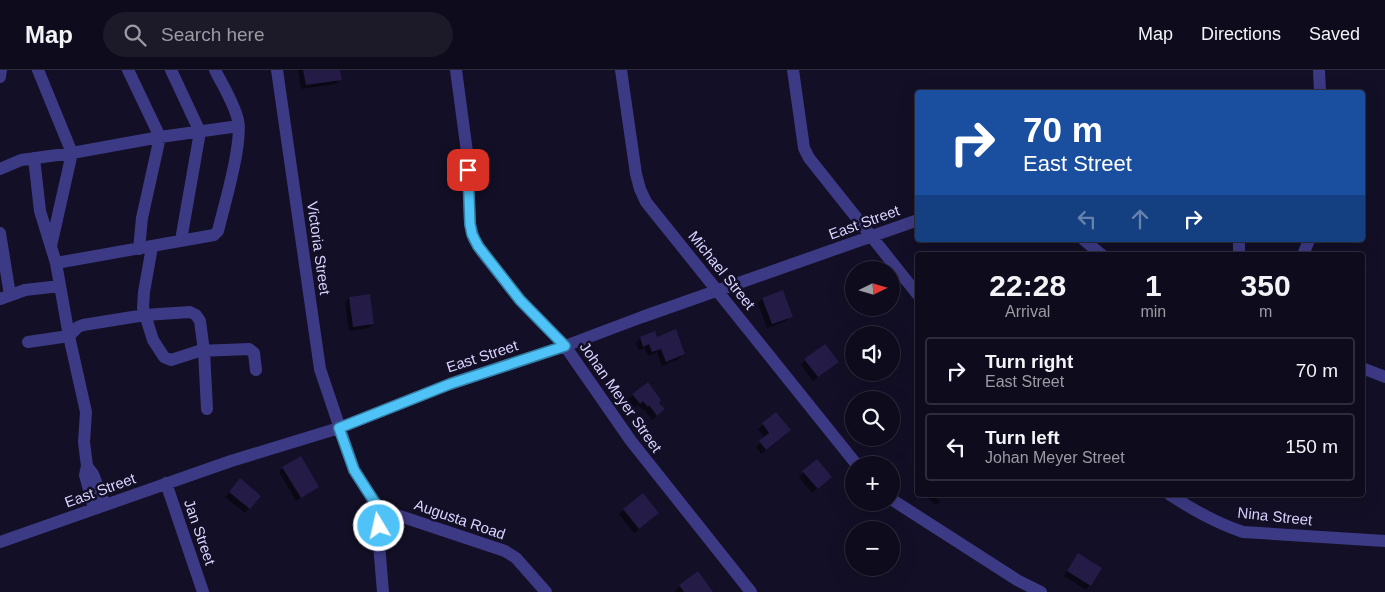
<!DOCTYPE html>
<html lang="en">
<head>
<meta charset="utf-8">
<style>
  body { margin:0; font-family:Arial,sans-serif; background:#1c1929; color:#f1f3f6; height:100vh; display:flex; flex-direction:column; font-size:19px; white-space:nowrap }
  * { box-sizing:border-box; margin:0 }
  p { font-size:16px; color:#9b9ba3 }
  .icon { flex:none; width:28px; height:28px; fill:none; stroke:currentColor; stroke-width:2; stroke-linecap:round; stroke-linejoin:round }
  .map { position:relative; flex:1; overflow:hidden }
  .sheet { position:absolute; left:915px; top:182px; width:450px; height:245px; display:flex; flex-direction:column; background:#0e0b1c; border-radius:5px; box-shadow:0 5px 20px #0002,0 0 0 1px #2e2b3b }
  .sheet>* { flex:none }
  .guide { position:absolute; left:915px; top:20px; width:450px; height:152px; border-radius:5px; box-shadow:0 5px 20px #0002,0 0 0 1px #2e2b3b; background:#1a4fa0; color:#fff; overflow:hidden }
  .needle { width:32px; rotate:85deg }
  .tools { position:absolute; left:845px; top:191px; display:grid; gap:10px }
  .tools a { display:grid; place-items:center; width:55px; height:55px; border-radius:50%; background:#0e0b1c; box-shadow:0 5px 20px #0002,0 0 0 1px #2e2b3b; font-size:25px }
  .pin { position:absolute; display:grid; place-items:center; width:42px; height:42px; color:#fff; margin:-21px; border-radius:10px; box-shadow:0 2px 8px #0006 }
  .me { position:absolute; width:55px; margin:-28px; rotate:351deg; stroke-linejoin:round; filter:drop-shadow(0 0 4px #0008) }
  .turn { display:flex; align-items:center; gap:18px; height:105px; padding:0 25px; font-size:22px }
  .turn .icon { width:65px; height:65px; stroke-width:2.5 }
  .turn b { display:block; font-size:35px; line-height:42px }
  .lanes { display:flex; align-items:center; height:48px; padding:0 25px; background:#0003; justify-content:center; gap:25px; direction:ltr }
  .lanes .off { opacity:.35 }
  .eta { display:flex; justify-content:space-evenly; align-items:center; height:85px; text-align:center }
  .eta b { font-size:30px; font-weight:600; line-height:35px }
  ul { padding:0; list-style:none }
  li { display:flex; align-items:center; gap:15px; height:68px; margin:0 10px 8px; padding:0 15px; border:2px solid #2e2b3b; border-radius:5px }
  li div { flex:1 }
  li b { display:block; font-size:19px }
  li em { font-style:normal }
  header { display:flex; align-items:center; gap:30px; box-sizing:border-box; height:70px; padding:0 25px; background:#0e0b1c; border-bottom:1px solid #2e2b3b }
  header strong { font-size:24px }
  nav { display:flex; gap:28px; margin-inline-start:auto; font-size:18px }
  .search { width:350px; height:45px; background:#1c1929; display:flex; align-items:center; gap:12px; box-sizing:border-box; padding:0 18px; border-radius:28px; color:#9b9ba3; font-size:19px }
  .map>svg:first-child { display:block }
  .shadow { fill:#0007 }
  .building { fill:#241b47 }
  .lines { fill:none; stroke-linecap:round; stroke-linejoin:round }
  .minor { stroke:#3d3a85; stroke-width:12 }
  .route-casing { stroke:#337fa1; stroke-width:12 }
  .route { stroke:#4fc3f7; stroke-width:9 }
  .labels { text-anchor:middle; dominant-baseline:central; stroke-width:5; stroke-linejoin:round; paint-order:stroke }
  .street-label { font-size:15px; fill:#d9d4ff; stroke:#130f26 }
</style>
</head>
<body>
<header>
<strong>Map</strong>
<div class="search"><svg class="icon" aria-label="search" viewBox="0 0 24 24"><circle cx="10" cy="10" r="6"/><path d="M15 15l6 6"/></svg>Search here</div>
<nav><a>Map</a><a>Directions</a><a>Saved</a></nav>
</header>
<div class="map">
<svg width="1385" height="522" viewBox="0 0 1385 522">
  <rect width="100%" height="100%" fill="#130f26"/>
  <path class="shadow" d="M 298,0 L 339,0 L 340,10 L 336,14 L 301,19 Z
    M 349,228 L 373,254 L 368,258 L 349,261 L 345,233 Z
    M 762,229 L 791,246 L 786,251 L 767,258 L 758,233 Z
    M 655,263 L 657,269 L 683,284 L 679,289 L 662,296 L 657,282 L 648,286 L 645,278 L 638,280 L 636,273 L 640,268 Z
    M 805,290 L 832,296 L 813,311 L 801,295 Z
    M 647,314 L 658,333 L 659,344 L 652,350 L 644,339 L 643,340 L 638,335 L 634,337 L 628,329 Z
    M 776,344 L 785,365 L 761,384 L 756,377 L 765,368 L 758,359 Z
    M 817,391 L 826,412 L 812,423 L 799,407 Z
    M 283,398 L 317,417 L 296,431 L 279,402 Z
    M 236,415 L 259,426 L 245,443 L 225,427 Z
    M 643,424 L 653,448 L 634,463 L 619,444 Z
    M 923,425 L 932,425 L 940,431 L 937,435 Z
    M 936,425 L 945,425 L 942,429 Z
    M 1078,485 L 1090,515 L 1086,520 L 1064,506 Z
    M 698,503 L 712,522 L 676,522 L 675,521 L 680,516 Z"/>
  <path class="building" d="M 303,0 L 340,0 L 342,10 L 306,15 Z
    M 783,220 L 793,247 L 772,254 L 762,228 Z
    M 370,224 L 374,254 L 353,257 L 349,227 Z
    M 676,259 L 685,284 L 666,292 L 661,279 L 652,282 L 649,274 L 643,277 L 640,267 L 655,261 L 657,267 Z
    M 825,274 L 839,292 L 818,307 L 804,289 Z
    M 648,312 L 661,330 L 659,333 L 665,339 L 657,346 L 649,335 L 648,337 L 643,331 L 640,334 L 632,324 Z
    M 776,342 L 791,360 L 766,380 L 759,371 L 769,363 L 762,353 Z
    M 301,386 L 319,417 L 301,428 L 282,397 Z
    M 817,389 L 832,407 L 818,419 L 802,401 Z
    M 240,408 L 261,426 L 250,439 L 229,422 Z
    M 643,423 L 659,443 L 639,459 L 623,439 Z
    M 1078,483 L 1102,498 L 1091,516 L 1067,501 Z
    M 698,501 L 713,522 L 684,522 L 679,515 Z"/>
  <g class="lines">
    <path class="minor" d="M 38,0 L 72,83 L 51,176
      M 128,0 L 160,67 L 142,148 L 139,179
      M 171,0 L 200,62 L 181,170
      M 277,0 L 320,299 L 354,400 L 379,439 L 505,481 L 516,488 L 546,522
      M 456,0 L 467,82 L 470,154 L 474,169 L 482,182 L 520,230 L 565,276 L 631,371 L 751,522
      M 621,0 L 636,104 L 640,119 L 646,132 L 857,395
      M 793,0 L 804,78 L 809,88 L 918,225
      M 1319,0 L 1320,22
      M 0,7 L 1,0
      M 34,88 L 40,141 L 56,193 L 214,165 L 218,161 C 224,136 243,73 238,50 C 234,33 223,16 215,0
      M 0,99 L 21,90 L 72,83 L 160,67 L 239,56
      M 0,163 L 10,225
      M 1084,170 L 1102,185
      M 152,177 L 144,222 L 143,238 L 153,270 L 164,287 L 171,290 L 199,281 L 249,279 L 254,283 L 256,300
      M 1239,185 L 1239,170
      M 1303,185 L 1309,170
      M 56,193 L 69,266 L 86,342 L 84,372 L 87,396 L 85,405 L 94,439
      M 0,229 L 25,220 L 60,216
      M 28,272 L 69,266 L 78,257 L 83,255 L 145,245 L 190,242 L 196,245 L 200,251 L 204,281 L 207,339
      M 1362,298 L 1385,307
      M 87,396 L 93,404 L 105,435
      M 166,413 L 203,522
      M 1170,425 C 1194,440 1216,453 1243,462 L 1385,471
      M 891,429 L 1017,510 L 1041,522
      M 379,439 L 379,474 L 383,522
      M 0,472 L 231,391 L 339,358 L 450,314 L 565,276 L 642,247 L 918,150"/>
  </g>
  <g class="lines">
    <defs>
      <path id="route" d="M 379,456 L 379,439 L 354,400 L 339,358 L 450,314 L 565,276 L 520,230 L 478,176 L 472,164 L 470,154 L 468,100"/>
    </defs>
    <use href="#route" class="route-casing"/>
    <use href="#route" class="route"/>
  </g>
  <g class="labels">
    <g class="street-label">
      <text transform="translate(864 152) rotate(-20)">East Street</text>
      <text transform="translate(319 178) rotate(82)">Victoria Street</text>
      <text transform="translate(722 200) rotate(51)">Michael Street</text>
      <text transform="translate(482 286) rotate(-18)">East Street</text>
      <text transform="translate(621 327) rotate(55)">Johan Meyer Street</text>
      <text transform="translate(100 420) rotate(-20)">East Street</text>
      <text transform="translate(1275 446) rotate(6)">Nina Street</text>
      <text transform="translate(460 449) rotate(19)">Augusta Road</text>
      <text transform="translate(200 462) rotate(71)">Jan Street</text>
    </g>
  </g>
</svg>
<div class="tools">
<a><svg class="needle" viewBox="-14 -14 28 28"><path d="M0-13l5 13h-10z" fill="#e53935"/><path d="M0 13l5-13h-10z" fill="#9b9ba3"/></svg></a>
<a><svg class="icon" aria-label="sound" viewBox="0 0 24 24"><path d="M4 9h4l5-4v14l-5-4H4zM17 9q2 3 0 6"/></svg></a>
<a><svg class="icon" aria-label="search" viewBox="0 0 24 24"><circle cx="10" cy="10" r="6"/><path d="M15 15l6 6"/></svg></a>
<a>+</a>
<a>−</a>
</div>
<div class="pin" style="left:468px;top:100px;background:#d93025"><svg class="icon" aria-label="arrive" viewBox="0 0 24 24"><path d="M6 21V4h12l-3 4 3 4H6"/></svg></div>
<svg class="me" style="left:379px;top:456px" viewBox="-20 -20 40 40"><circle r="17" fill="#4fc3f7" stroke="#fff" stroke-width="3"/><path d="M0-11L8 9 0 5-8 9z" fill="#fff"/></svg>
<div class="guide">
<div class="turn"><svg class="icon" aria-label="right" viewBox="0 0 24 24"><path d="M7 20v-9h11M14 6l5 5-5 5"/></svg><div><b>70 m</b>East Street</div></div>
<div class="lanes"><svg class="icon off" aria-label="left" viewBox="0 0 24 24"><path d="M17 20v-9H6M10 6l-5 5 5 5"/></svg><svg class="icon off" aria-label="ahead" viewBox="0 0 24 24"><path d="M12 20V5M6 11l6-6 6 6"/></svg><svg class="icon" aria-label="right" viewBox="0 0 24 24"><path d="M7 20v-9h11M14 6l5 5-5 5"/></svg></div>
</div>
<section class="sheet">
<div class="eta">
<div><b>22:28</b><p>Arrival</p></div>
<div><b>1</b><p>min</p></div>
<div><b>350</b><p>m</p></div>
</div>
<ul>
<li><svg class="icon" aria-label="right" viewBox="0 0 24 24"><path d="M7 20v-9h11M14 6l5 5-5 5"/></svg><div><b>Turn right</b><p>East Street</p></div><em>70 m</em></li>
<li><svg class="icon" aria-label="left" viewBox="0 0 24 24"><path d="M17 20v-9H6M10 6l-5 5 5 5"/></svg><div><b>Turn left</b><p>Johan Meyer Street</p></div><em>150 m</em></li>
</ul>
</section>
</div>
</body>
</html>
